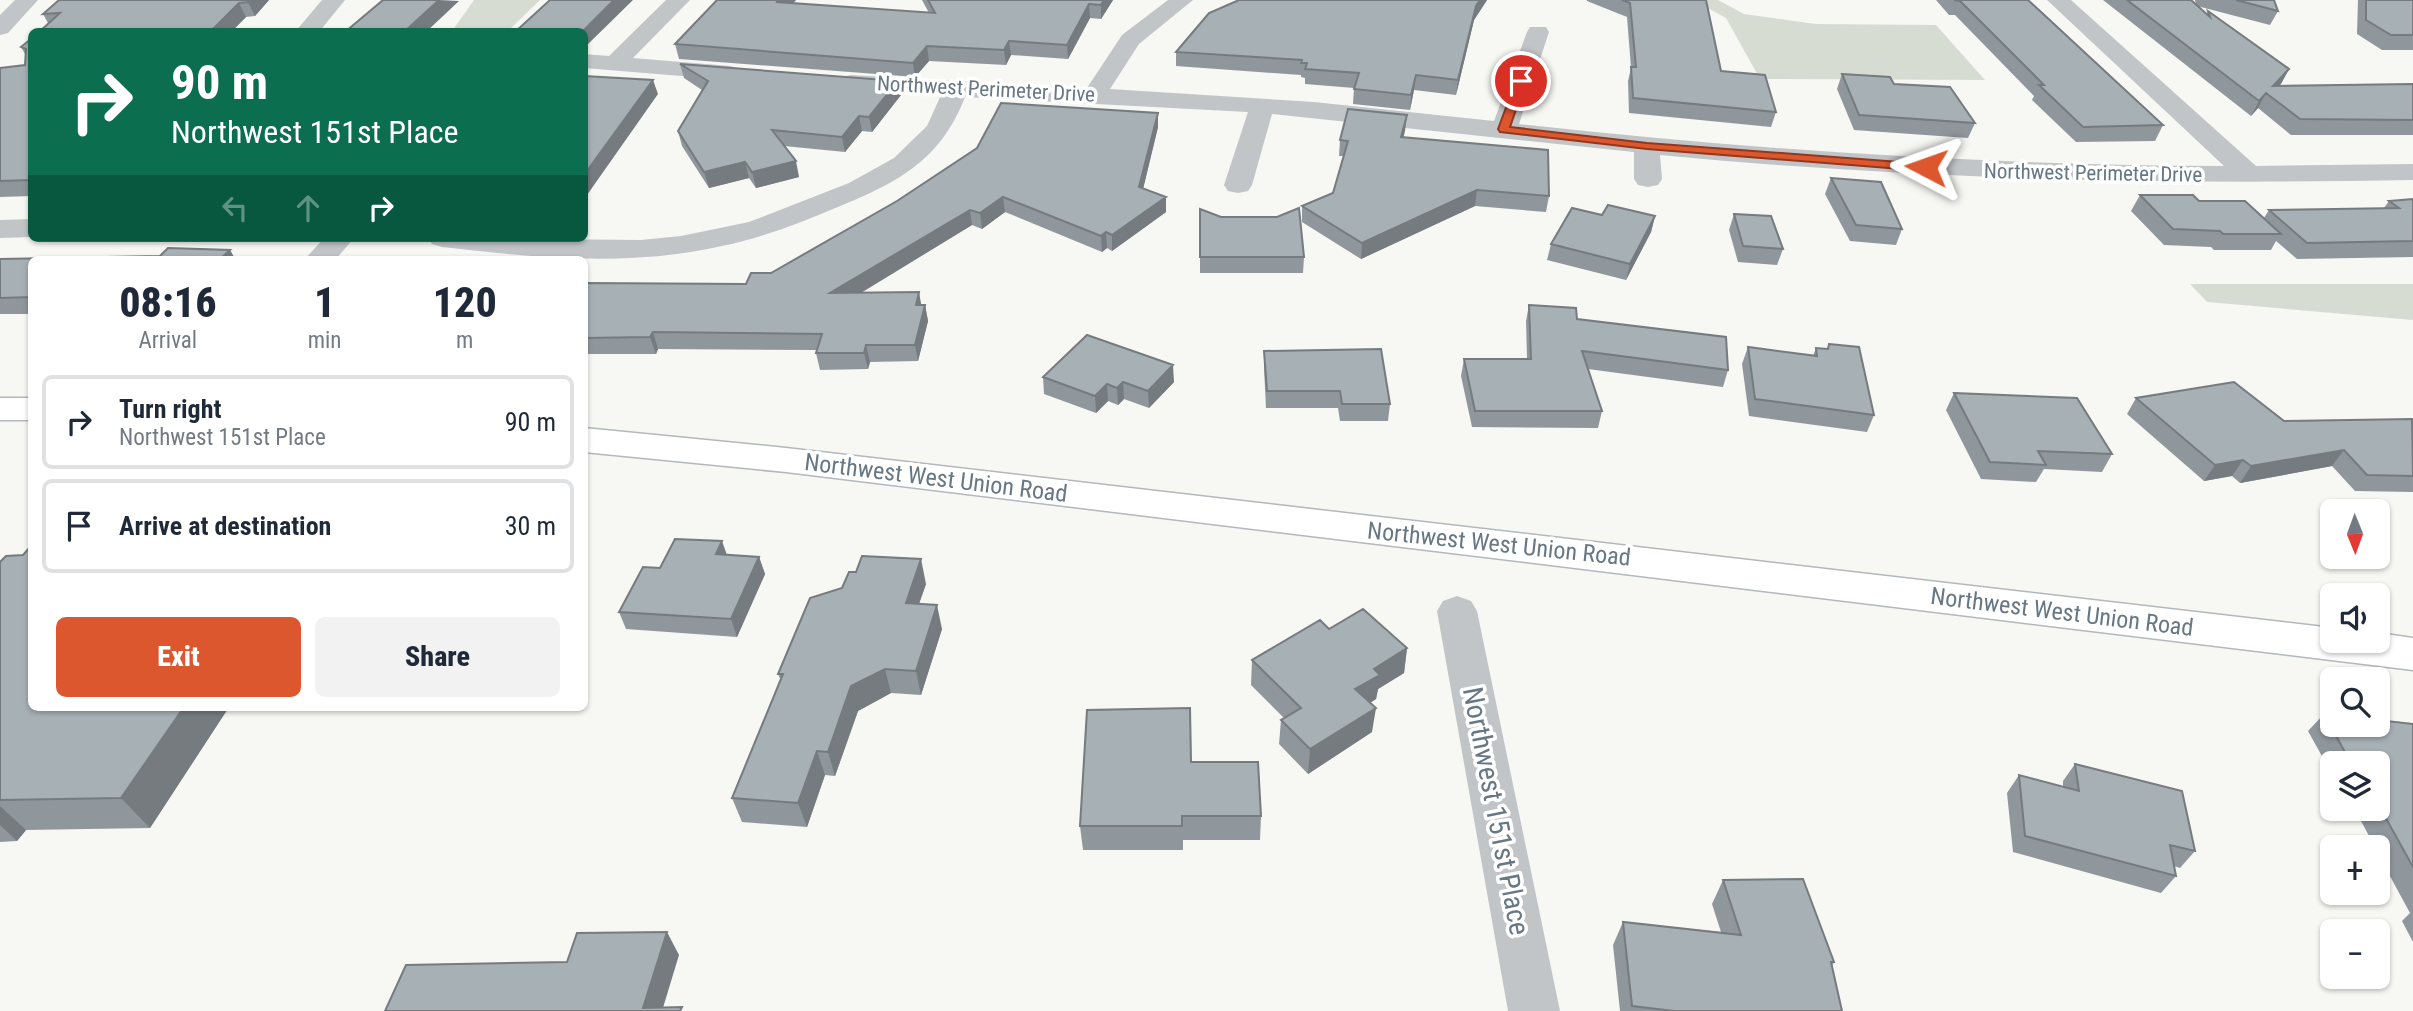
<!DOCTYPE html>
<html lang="en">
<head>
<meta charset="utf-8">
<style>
  body { margin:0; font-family:"Roboto Condensed",sans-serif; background:#f2f2f3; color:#1f2937; height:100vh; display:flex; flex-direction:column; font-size:26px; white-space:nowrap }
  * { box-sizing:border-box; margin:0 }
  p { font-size:23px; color:#747a83 }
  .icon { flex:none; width:38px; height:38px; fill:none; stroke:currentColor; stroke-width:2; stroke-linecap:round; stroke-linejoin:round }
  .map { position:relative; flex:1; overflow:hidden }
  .side { position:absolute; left:28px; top:256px; width:560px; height:455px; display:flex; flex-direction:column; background:#fff; border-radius:10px; box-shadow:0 2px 5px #0004 }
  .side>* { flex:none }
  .guide { position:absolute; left:28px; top:28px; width:560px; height:214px; border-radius:10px; box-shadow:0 2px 5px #0004; background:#0b6e4f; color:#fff; overflow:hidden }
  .needle { width:46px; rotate:179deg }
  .controls { position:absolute; left:2320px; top:499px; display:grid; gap:14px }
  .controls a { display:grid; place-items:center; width:70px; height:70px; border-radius:10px; background:#fff; box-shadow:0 2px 5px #0004; font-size:35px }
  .pin { position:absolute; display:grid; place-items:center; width:60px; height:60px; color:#fff; margin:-30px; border:4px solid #fff; border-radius:50%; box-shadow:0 2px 7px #0007 }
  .me { position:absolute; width:77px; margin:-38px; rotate:274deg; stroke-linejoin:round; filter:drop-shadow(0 0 5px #0008) }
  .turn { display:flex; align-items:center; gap:24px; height:147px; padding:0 28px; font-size:32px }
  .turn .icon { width:91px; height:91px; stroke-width:2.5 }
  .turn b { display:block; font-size:49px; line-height:60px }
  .lanes { display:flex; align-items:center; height:66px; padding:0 28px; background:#0003; justify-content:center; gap:35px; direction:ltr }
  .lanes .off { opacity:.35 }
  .eta { display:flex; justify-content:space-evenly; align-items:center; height:119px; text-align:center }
  .eta b { font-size:42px; font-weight:800; line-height:49px }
  .action { display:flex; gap:14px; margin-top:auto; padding:14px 28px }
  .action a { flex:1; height:80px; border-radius:10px; background:#dd572e; color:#fff; font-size:28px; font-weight:800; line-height:80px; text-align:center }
  .action a+a { background:#f2f2f3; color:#1f2937 }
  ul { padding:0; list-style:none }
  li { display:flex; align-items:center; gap:21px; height:94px; margin:0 14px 10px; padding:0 14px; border:4px solid #e0e1e3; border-radius:10px }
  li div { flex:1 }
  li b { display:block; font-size:26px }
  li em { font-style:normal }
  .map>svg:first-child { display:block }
  .green { fill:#d7dcd3 }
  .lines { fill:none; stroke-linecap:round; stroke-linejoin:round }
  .secondary-casing { stroke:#b3b8bd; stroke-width:3 }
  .street { fill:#c1c5c8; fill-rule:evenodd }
  .secondary { fill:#fff; fill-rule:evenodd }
  .wall { fill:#90979c }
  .shaded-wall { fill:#757b7f }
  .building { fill:#a7b0b5; stroke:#757b7f; stroke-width:2 }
  .route { fill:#dd572e; stroke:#90391e; stroke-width:2 }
  .labels { text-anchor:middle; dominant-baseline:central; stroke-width:7; stroke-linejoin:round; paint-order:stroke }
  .far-street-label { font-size:21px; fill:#677784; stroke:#fff }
  .street-label { font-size:24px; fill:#677784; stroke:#fff }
  .near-street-label { font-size:28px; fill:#677784; stroke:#fff }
</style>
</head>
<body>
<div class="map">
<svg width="2413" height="1011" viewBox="0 0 2413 1011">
  <rect width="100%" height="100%" fill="#f7f7f4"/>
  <path class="green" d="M 474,0 L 540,0 L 508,31 L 452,31 Z
    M 1693,0 L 1718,0 L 1744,14 L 1816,24 L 1936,25 L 1985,80 L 1760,79 L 1726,18 Z
    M 2190,284 L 2413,284 L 2413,320 L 2207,302 Z"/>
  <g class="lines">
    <defs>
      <path id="secondary" d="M 0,398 L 32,398 L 32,420 L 0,420 Z
        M 584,428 L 786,448 L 2333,628 L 2333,640 L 2378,640 L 2378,633 L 2413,638 L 2413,670 L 786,472 L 584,452 Z"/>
    </defs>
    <use href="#secondary" class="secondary-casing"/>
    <path class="street" d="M 15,0 L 38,0 L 8,33 L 0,35 L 0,15 Z
      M 322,0 L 345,0 L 319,32 L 295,32 Z
      M 666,0 L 690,0 L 633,58 L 730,66 L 738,68 L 742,73 L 738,78 L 730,80 L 584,68 L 584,54 L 609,56 Z
      M 1168,0 L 1193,0 L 1139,44 L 1110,89 L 1314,102 L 1494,121 L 1527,32 L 1530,27 L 1546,27 L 1549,32 L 1519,124 C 1753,150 1988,165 2224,166 L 2047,0 L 2071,0 L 2256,166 L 2413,164 L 2413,180 C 2162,185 1911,179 1660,155 L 1662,179 L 1658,185 L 1648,187 L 1638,185 L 1634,179 L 1634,152 L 1272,114 L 1252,185 L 1248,191 L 1238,193 L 1228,191 L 1224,185 L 1248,112 L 965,97 C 940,162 895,184 833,209 C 797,224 761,238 722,246 C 630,267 535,258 442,247 L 432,244 L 428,238 L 641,240 L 681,236 L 749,222 L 849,183 L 894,158 L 927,126 L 941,95 L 851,89 L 842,87 L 839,82 L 842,77 L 851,75 L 1087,88 L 1122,35 Z
      M 32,219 L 32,237 L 0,238 L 0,220 Z
      M 324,238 L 354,238 L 336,259 L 305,259 Z
      M 1457,596 L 1471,601 L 1477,611 L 1560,1011 L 1508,1011 L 1437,611 L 1443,601 Z"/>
    <use href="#secondary" class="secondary"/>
  </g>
  <path class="wall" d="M 59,0 L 269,0 L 255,16 L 246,17 L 231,32 L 39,32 L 48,23 L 43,14 Z
    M 717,0 L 796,0 L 793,3 L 929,13 L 922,0 L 1113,0 L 1101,19 L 1090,18 L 1068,59 L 1011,55 L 1006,65 L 929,61 L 915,77 L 679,59 L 675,44 Z
    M 1239,0 L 1487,0 L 1474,20 L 1456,95 L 1414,90 L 1410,110 L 1353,104 L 1354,88 L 1305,84 L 1305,78 L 1301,77 L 1301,75 L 1176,66 L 1176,52 Z
    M 1587,0 L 1706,0 L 1721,71 L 1776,112 L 1771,127 L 1629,113 L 1628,81 L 1631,68 L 1627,17 L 1587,1 Z
    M 1936,0 L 2028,0 L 2163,125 L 2155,141 L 2076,142 L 2032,100 L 2034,96 L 1955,15 L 1949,15 Z
    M 2103,0 L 2191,0 L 2196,5 L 2195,0 L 2274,0 L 2278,11 L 2270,25 L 2197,6 L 2207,14 L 2208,11 L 2289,69 L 2279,86 L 2413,84 L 2413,135 L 2291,135 L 2258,108 L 2251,116 Z
    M 2358,0 L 2413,0 L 2413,50 L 2382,50 L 2357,34 Z
    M 32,38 L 32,196 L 0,197 L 0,68 L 25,65 L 25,54 L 21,47 Z
    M 680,64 L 901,95 L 872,132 L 862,131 L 845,152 L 784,146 L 799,177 L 756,188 L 749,178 L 709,188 L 682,146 L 678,131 L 702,90 L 684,78 Z
    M 1842,74 L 1894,84 L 1975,123 L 1968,138 L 1854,130 L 1837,89 Z
    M 1158,113 L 1158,127 L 1143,188 L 1166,212 L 1112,251 L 1107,248 L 1102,252 L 1005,212 L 982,229 L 972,225 L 861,293 L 925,305 L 928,321 L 918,361 L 870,362 L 868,369 L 820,370 L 816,353 L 817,350 L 658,349 L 656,354 L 584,354 L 584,285 L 746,284 Z
    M 1407,115 L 1403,138 L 1549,196 L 1546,212 L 1475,206 L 1361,259 L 1302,222 L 1302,206 L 1333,193 L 1343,156 L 1339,156 L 1340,140 Z
    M 1831,178 L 1902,229 L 1896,245 L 1850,241 L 1825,194 Z
    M 2140,195 L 2199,201 L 2264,218 L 2269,210 L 2384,208 L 2389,201 L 2413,199 L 2413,257 L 2297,259 L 2276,241 L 2271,250 L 2214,250 L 2211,247 L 2164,245 L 2131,211 Z
    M 1200,209 L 1304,257 L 1303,273 L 1200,273 Z
    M 1734,214 L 1783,249 L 1777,265 L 1738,262 L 1729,230 Z
    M 1602,215 L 1655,216 L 1651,232 L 1626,280 L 1547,260 L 1551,244 Z
    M 230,250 L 235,259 L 32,259 L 32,314 L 0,314 L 0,259 L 160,256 Z
    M 1529,305 L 1577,319 L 1728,370 L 1723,387 L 1588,369 L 1602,411 L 1598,428 L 1472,427 L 1461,376 L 1464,359 L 1527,359 L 1526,321 Z
    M 1829,344 L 1874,415 L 1867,432 L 1749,416 L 1742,364 L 1748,347 L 1813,356 L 1816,348 L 1827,349 Z
    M 1264,351 L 1390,404 L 1388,421 L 1340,421 L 1338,408 L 1266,408 L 1264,368 Z
    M 1043,377 L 1174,382 L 1149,408 L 1124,399 L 1118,405 L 1108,401 L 1096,413 L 1044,394 Z
    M 1954,393 L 2112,454 L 2102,472 L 2044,469 L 2036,482 L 1981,479 L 1946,410 Z
    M 2136,398 L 2284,421 L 2413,425 L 2413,492 L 2355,491 L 2332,466 L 2240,483 L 2232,476 L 2204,481 L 2127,414 Z
    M 23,555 L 229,707 L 150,828 L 26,830 L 17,841 L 0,842 L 0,562 Z
    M 727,555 L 759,557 L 765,574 L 737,637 L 626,629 L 619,612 L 660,568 Z
    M 926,584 L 919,603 L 942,629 L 921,695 L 891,693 L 858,711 L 835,776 L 825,775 L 807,827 L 742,822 L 732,798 L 781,681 L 778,674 L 842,588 Z
    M 1329,629 L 1407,648 L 1404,673 L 1378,689 L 1376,699 L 1370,703 L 1372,732 L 1308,774 L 1279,744 L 1281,720 L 1284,718 L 1251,685 L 1252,660 Z
    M 2324,714 L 2413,724 L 2413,942 L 2402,921 L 2410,913 L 2378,854 L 2378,847 L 2375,847 L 2354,808 L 2378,808 L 2378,763 L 2333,763 L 2333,776 L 2308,731 Z
    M 1191,762 L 1261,816 L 1260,840 L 1183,840 L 1183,850 L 1083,850 L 1080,826 Z
    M 2075,764 L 2195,851 L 2180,868 L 2174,866 L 2176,876 L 2161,893 L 2013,852 L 2007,793 L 2019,775 L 2063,787 L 2063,781 Z
    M 1723,880 L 1834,962 L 1832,966 L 1842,1011 L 1620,1011 L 1613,945 L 1623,922 L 1721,932 L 1712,904 Z"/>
  <path class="shaded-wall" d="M 250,0 L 269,0 L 255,16 L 248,2 Z
    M 439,0 L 459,1 L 426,32 L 404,32 Z
    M 614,0 L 633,0 L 584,48 L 584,32 L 582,32 Z
    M 778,0 L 796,0 L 780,16 L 777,2 Z
    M 1104,0 L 1113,0 L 1101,19 L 1101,5 Z
    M 1480,0 L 1487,0 L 1474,20 L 1456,95 L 1458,80 L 1476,6 Z
    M 239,3 L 246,17 L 231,32 L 210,32 Z
    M 1089,4 L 1090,18 L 1068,59 L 1067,45 Z
    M 1009,41 L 1011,55 L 1006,65 L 1004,50 Z
    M 927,46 L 929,61 L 915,77 L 913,63 Z
    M 2289,69 L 2281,84 L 2269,96 L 2273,86 Z
    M 1416,75 L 1414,90 L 1410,110 L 1411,95 Z
    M 653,80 L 658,94 L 587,195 L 584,188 L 584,175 Z
    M 898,81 L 901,95 L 872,132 L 869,117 Z
    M 2266,93 L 2258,108 L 2251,116 L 2259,101 Z
    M 1158,113 L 1158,127 L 1140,202 L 1139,187 Z
    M 1407,115 L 1405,131 L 1400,153 L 1401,137 Z
    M 859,116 L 862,131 L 845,152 L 842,137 Z
    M 796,161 L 799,177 L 756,188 L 752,172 Z
    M 745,162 L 749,178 L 709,188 L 704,172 Z
    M 1477,190 L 1475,206 L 1361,259 L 1362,243 Z
    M 1003,197 L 1005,212 L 982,229 L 980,213 Z
    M 1166,197 L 1166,212 L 1112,251 L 1112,235 Z
    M 970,210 L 972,225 L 834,309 L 830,293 Z
    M 1655,216 L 1651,232 L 1626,280 L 1630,264 Z
    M 1106,232 L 1107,248 L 1102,252 L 1101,236 Z
    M 230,250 L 235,259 L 220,259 Z
    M 919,292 L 922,309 L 916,305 Z
    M 925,305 L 928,321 L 918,361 L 915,345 Z
    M 653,332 L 658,349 L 656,354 L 650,337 Z
    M 866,345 L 870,362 L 868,369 L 864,353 Z
    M 1173,365 L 1174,382 L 1149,408 L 1148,391 Z
    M 1123,382 L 1124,399 L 1118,405 L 1117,388 Z
    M 1107,384 L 1108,401 L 1096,413 L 1095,396 Z
    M 2344,450 L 2332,466 L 2240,483 L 2251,466 Z
    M 2243,460 L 2232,476 L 2204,481 L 2215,465 Z
    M 722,541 L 728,558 L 716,554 Z
    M 759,557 L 765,574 L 737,637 L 731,619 Z
    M 921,559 L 926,584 L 911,627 L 906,603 Z
    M 937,605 L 942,629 L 921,695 L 916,671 Z
    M 1407,648 L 1404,673 L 1378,689 L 1376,699 L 1353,714 L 1355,689 L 1374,669 Z
    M 885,669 L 891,693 L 858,711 L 835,776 L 828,752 L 851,686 Z
    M 184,707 L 229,707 L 150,828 L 121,798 Z
    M 1376,708 L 1372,732 L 1308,774 L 1310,749 Z
    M 817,751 L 825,775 L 807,827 L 798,803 Z
    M 0,806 L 26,830 L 17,841 L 0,825 Z
    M 667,932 L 679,955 L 662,1011 L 643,1008 Z"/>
  <path class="building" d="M 59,0 L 250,0 L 248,2 L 239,3 L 210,32 L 39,32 L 60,13 L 43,14 Z
    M 383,0 L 439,0 L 404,32 L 345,32 Z
    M 550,0 L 614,0 L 582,32 L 515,32 Z
    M 717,0 L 778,0 L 777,2 L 935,13 L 928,0 L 1104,0 L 1101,5 L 1089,4 L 1067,45 L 1009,41 L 1004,50 L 927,46 L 913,63 L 675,44 Z
    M 1239,0 L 1480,0 L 1476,6 L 1458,80 L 1416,75 L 1411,95 L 1354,89 L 1359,73 L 1305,69 L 1307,63 L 1301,63 L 1302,60 L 1176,52 L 1209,13 Z
    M 1622,0 L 1706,0 L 1721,71 L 1765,75 L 1776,112 L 1633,98 L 1631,67 L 1636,67 L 1630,3 Z
    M 1954,0 L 2028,0 L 2163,125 L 2083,127 L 2039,85 L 2044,85 L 1960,1 Z
    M 2127,0 L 2191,0 L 2210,17 L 2208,11 L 2289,69 L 2273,86 L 2413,84 L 2413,120 L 2300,119 L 2266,93 L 2259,101 Z
    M 2236,0 L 2274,0 L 2278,11 Z
    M 2366,0 L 2413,0 L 2413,35 L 2391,35 L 2366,20 Z
    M 32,38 L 32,180 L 0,181 L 0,68 L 25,65 L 26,49 L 21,47 Z
    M 680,64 L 898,81 L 869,117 L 859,116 L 842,137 L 772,130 L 796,161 L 752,172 L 745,162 L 704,172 L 678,131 L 708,81 Z
    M 1842,74 L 1890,77 L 1894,84 L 1950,87 L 1975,123 L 1859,115 Z
    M 584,76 L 653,80 L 584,175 Z
    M 1001,103 L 1158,113 L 1139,187 L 1166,197 L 1112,235 L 1106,232 L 1101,236 L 1003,197 L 980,213 L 970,210 L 830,293 L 919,292 L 916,305 L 925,305 L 915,345 L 866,345 L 864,353 L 816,353 L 822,334 L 653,332 L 650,337 L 584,338 L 584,285 L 586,283 L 746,284 L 751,273 L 771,273 L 897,201 L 977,148 Z
    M 1348,109 L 1407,115 L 1401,137 L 1548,150 L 1549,196 L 1477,190 L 1362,243 L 1302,206 L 1333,193 L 1348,141 L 1340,140 Z
    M 1831,178 L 1881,182 L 1902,229 L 1856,225 Z
    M 2140,195 L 2193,195 L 2199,201 L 2245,201 L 2281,234 L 2223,234 L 2220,231 L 2173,229 Z
    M 2413,199 L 2413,241 L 2307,243 L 2269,210 L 2399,208 L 2389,201 Z
    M 1608,205 L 1655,216 L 1630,264 L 1551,244 L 1572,208 L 1602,215 Z
    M 1299,208 L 1304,257 L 1200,257 L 1200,209 L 1221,217 L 1277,217 Z
    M 1734,214 L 1771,216 L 1783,249 L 1743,246 Z
    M 168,248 L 230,250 L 220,259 L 32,259 L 32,297 L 0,298 L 0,259 L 160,256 Z
    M 1529,305 L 1576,308 L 1577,319 L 1726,337 L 1728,370 L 1582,351 L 1602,411 L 1475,411 L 1464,359 L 1531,359 Z
    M 1087,335 L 1173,365 L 1148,391 L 1123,382 L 1117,388 L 1107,384 L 1095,396 L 1043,377 Z
    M 1829,344 L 1859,347 L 1874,415 L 1755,399 L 1748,347 L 1817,356 L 1816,348 L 1828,349 Z
    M 1381,349 L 1390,404 L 1342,404 L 1340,391 L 1267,391 L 1264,351 Z
    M 2234,382 L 2284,421 L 2412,419 L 2413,476 L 2367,475 L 2344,450 L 2251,466 L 2243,460 L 2215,465 L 2136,398 Z
    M 1954,393 L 2077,398 L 2112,454 L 2038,451 L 2046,465 L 1990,462 Z
    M 675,539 L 722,541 L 716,554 L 759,557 L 731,619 L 619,612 L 643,567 L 660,568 Z
    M 30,547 L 32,547 L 32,707 L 184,707 L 121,798 L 0,800 L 0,562 L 6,556 L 23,555 Z
    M 862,556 L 921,559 L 906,603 L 937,605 L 916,671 L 885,669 L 851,686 L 828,752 L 817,751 L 798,803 L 732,798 L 783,674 L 778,674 L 810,598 L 842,588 L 849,572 L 856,572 Z
    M 1363,609 L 1407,648 L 1374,669 L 1380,675 L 1355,689 L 1376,708 L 1310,749 L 1281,720 L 1301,708 L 1252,660 L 1320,620 L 1329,629 Z
    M 1190,708 L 1191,762 L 1258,762 L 1261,816 L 1182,816 L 1182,826 L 1080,826 L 1087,710 Z
    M 2324,714 L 2333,715 L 2333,724 L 2378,724 L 2378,720 L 2413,724 L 2413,867 L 2378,804 L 2378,763 L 2351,763 Z
    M 2075,764 L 2182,791 L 2195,851 L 2170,845 L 2176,876 L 2025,836 L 2019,775 L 2079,791 Z
    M 1803,879 L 1834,962 L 1831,962 L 1842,1011 L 1674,1011 L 1632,1006 L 1623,922 L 1741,935 L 1723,880 Z
    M 667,932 L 643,1008 L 682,1007 L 680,1011 L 385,1011 L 406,965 L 567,962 L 577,933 Z"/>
  <path class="route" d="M 1517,78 L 1526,81 L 1510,127 L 1647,143 L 1926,164 L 1932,167 L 1926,171 L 1647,149 L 1500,132 L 1498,129 Z"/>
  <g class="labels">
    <g class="far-street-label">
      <text transform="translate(986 89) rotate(3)">Northwest Perimeter Drive</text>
      <text transform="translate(2093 173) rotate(1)">Northwest Perimeter Drive</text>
    </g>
    <g class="street-label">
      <text transform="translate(936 478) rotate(7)">Northwest West Union Road</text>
      <text transform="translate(1499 544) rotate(6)">Northwest West Union Road</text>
      <text transform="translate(2062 612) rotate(7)">Northwest West Union Road</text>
    </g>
    <g class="near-street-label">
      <text transform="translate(1496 811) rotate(79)">Northwest 151st Place</text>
    </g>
  </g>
</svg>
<div class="controls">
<a><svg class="needle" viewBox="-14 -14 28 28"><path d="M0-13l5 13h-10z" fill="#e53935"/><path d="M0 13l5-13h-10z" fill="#747a83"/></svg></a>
<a><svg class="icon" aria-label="sound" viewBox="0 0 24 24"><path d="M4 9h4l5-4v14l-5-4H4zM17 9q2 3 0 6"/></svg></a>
<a><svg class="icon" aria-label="search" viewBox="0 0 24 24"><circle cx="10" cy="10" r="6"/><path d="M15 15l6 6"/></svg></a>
<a><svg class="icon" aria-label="layers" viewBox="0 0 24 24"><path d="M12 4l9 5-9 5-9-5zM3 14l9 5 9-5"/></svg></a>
<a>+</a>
<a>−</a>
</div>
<div class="pin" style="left:1521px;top:81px;background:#d93025"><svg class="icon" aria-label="arrive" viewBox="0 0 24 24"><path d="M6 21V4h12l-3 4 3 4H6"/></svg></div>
<svg class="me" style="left:1926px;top:167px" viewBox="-20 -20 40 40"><path d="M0-17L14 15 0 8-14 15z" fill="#dd572e" stroke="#fff" stroke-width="4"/></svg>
<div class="guide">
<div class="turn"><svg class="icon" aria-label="right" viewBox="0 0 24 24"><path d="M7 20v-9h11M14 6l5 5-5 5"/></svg><div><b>90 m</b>Northwest 151st Place</div></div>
<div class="lanes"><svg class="icon off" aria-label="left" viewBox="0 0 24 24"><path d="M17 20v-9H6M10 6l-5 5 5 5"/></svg><svg class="icon off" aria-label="ahead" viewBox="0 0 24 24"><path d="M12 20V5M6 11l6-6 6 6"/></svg><svg class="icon" aria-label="right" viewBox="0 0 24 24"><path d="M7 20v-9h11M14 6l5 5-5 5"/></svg></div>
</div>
<section class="side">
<div class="eta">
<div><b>08:16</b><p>Arrival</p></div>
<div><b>1</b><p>min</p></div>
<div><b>120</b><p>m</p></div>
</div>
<ul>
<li><svg class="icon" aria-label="right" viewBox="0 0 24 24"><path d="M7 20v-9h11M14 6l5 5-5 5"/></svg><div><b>Turn right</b><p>Northwest 151st Place</p></div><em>90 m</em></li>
<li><svg class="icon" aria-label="arrive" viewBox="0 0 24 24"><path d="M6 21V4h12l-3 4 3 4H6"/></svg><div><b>Arrive at destination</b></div><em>30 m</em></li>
</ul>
<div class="action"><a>Exit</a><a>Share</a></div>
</section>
</div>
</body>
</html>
